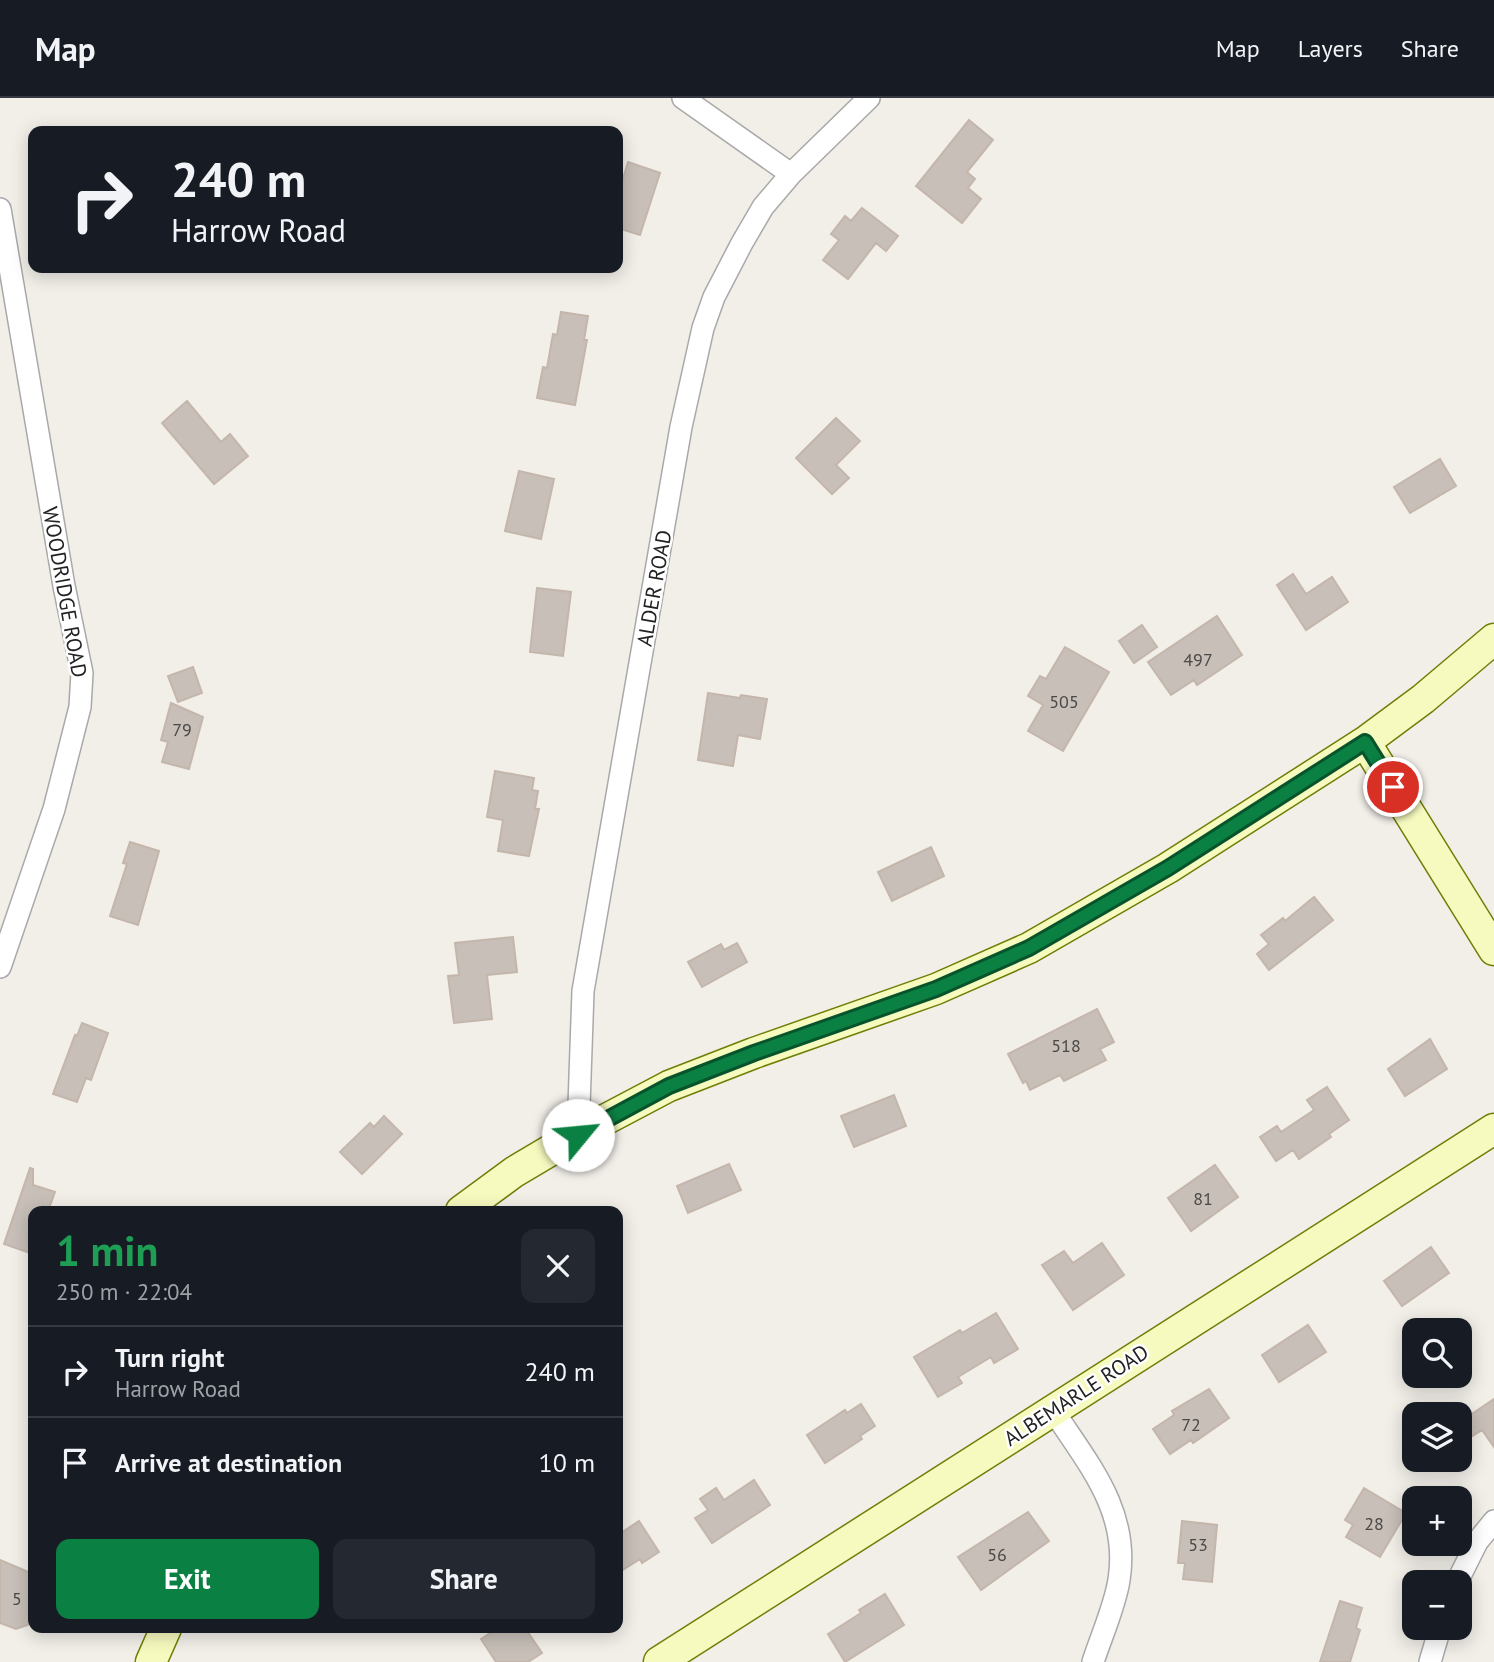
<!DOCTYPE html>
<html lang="en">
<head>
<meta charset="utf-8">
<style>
  body { margin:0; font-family:"PT Sans",sans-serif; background:#242831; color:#f1f3f6; height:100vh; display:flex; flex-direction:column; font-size:26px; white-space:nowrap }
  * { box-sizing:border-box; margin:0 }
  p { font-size:23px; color:#9ea1a6 }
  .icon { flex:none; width:38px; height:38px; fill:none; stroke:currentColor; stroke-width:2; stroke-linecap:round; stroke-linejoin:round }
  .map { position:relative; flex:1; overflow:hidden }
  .drawer { position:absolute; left:28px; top:1108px; width:595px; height:427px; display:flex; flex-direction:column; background:#171b24; border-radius:14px; box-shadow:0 4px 18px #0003 }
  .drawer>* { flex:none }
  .hud { position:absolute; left:28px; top:28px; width:595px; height:147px; border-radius:14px; box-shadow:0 4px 18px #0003; background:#171b24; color:#f1f3f6; overflow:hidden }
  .tools { position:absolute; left:1402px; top:1220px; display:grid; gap:14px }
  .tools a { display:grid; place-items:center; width:70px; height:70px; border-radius:14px; background:#171b24; box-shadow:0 4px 18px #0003; font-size:35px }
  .pin { position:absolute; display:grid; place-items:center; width:60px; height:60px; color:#fff; margin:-30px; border:4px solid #fff; border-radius:50%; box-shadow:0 2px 7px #0007 }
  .me { position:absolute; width:77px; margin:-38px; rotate:62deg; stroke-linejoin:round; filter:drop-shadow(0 0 5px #0008) }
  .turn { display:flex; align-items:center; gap:24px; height:147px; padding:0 28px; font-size:32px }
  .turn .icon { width:91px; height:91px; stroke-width:2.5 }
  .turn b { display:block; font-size:49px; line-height:60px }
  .round { display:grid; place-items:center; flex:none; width:74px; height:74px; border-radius:14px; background:#242831 }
  .overview { display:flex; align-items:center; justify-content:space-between; height:119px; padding:0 28px }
  h1 { font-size:42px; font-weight:700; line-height:52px; color:#1e9e55 }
  .cta { display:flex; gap:14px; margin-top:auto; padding:14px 28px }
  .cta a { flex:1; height:80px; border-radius:14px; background:#0b8043; color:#fff; font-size:28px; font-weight:700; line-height:80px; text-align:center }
  .cta a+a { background:#242831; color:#f1f3f6 }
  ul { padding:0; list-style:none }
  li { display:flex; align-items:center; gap:21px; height:91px; padding:0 28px; border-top:2px solid #363941 }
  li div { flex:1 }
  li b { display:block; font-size:26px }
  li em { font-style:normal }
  header { display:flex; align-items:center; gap:42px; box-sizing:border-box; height:98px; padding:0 35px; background:#171b24; border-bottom:2px solid #363941 }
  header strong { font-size:33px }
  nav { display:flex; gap:38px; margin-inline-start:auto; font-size:24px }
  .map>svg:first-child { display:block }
  .building { fill:#c7bfb8; stroke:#c4b6ab; stroke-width:2 }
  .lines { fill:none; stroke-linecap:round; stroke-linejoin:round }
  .street-casing { stroke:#a9a9a9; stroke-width:24 }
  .secondary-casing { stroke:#707d05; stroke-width:33 }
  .street { stroke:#fff; stroke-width:21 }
  .secondary { stroke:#f7fabf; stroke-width:30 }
  .route-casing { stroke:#07532c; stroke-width:18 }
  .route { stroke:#0b8043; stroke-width:12 }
  .labels { text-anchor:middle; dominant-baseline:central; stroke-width:5; stroke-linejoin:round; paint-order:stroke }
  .number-label { font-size:18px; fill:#4b4948 }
  .street-label { font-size:21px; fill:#222; stroke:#fff }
</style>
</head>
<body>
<header>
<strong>Map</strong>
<nav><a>Map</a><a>Layers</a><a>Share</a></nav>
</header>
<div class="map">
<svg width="1494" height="1564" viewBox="0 0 1494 1564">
  <rect width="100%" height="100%" fill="#f2efe9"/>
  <path class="building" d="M 969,22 L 993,42 L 967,74 L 975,81 L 968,90 L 981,101 L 962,125 L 916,88 Z
    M 628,64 L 660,75 L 640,137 L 618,130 L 618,97 Z
    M 862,110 L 898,138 L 886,153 L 876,145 L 848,181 L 823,162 L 839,142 L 831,136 L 845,118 L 851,123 Z
    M 561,214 L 588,218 L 584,242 L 587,242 L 575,307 L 537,300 L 543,269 L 547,270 L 553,236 L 557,237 Z
    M 187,303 L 221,344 L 230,336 L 248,358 L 214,386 L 162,325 Z
    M 836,320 L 860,343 L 836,367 L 849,380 L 832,396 L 796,360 Z
    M 1440,361 L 1456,388 L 1410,415 L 1394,389 Z
    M 519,373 L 554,381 L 541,441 L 505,433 Z
    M 1293,476 L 1306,496 L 1332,479 L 1348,504 L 1306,532 L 1277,487 Z
    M 537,490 L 571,494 L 563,558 L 530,554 Z
    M 1217,518 L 1242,557 L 1197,587 L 1194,582 L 1171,597 L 1148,564 Z
    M 1142,527 L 1157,549 L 1134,565 L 1119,543 Z
    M 1065,549 L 1109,574 L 1063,653 L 1028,633 L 1043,607 L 1028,598 L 1040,578 L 1046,581 Z
    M 193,569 L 202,595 L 178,604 L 168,578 Z
    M 708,595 L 740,600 L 741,597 L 767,601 L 760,641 L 738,637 L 733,668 L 698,662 Z
    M 171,605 L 203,619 L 189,671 L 162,664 L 168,644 L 161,642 Z
    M 495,673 L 534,680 L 532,692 L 538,693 L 535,711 L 539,711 L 529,758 L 498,753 L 503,722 L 487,719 Z
    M 130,744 L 159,753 L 138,827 L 110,818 L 127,766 L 123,765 Z
    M 931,749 L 944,778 L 892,803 L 878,774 Z
    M 1314,799 L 1333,822 L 1269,872 L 1257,856 L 1269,846 L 1261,837 L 1283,820 L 1285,823 Z
    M 513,839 L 517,874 L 487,877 L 492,921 L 454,925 L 448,878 L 459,877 L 455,845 Z
    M 737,845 L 747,864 L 702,889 L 688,864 L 721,846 L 724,852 Z
    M 1097,911 L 1114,944 L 1100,951 L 1106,962 L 1064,983 L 1060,977 L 1030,992 L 1026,983 L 1023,985 L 1008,956 Z
    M 82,925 L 108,935 L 91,982 L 86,980 L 77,1004 L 53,996 L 75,937 L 77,938 Z
    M 1430,941 L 1447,971 L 1405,998 L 1388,971 Z
    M 1327,989 L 1349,1022 L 1329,1036 L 1331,1039 L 1299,1061 L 1293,1052 L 1276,1063 L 1260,1039 L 1277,1028 L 1281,1034 L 1314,1012 L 1307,1002 Z
    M 894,997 L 906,1028 L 854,1049 L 841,1018 Z
    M 384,1018 L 402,1036 L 362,1076 L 340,1054 L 370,1025 L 374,1029 Z
    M 729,1066 L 741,1092 L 688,1115 L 677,1088 Z
    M 1215,1067 L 1238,1099 L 1191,1133 L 1168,1100 Z
    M 30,1070 L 33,1071 L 33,1087 L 55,1094 L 48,1113 L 33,1113 L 33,1156 L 4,1146 Z
    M 1102,1145 L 1124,1177 L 1073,1212 L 1042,1167 L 1064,1153 L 1073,1165 Z
    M 1431,1149 L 1449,1175 L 1402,1208 L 1384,1183 Z
    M 996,1215 L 1018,1251 L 994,1265 L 991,1259 L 958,1279 L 962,1285 L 938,1299 L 914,1259 L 960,1232 L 962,1235 Z
    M 1308,1227 L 1326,1254 L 1279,1284 L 1262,1257 Z
    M 1209,1291 L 1229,1320 L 1193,1345 L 1191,1342 L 1170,1356 L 1153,1331 L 1174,1317 L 1172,1313 Z
    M 1494,1301 L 1494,1349 L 1482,1332 L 1460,1346 L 1460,1324 Z
    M 861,1306 L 875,1328 L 860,1338 L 862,1341 L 825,1365 L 807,1337 L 845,1312 L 847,1315 Z
    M 754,1382 L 770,1407 L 712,1445 L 695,1420 L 708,1412 L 700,1401 L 716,1390 L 724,1402 Z
    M 1364,1390 L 1406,1415 L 1380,1459 L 1346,1439 L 1353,1427 L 1345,1422 Z
    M 1028,1414 L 1049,1443 L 981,1492 L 958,1459 Z
    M 639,1423 L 659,1454 L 642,1465 L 640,1461 L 618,1475 L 618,1437 Z
    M 1182,1423 L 1217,1427 L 1212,1484 L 1183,1481 L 1185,1465 L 1178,1465 Z
    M 0,1462 L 33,1476 L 33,1525 L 16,1531 L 0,1525 Z
    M 885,1496 L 904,1527 L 845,1564 L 828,1536 L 861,1515 L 859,1512 Z
    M 1340,1503 L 1362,1510 L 1356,1530 L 1360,1532 L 1350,1564 L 1320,1564 Z
    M 498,1530 L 525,1530 L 542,1555 L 528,1564 L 496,1564 L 481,1541 Z"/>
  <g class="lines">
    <defs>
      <path id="street" d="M 683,0 L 791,76
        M 0,111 L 64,488 L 82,575 L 80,609 L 54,711 L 0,869
        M 578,1036 L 583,893 L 681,329 L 703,230 L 714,199 L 742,145 L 763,109 L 791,76 L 869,0
        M 1053,1312 C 1088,1366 1130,1413 1119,1482 C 1115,1508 1101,1539 1093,1564
        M 1457,1484 L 1477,1444 L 1494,1423
        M 1430,1564 L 1440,1530"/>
      <path id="secondary" d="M 1365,644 L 1494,852
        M 461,1113 L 514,1074 L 578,1036 L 669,988 L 754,955 L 936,891 L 1029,850 L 1168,770 L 1365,644 L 1423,601 L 1494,541
        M 151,1564 L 166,1530
        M 659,1564 L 1494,1031"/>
    </defs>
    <use href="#street" class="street-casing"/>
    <use href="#secondary" class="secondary-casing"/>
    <use href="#street" class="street"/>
    <use href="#secondary" class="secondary"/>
  </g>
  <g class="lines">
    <defs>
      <path id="route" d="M 578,1037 L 669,988 L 754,955 L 936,891 L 1029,850 L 1168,770 L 1365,644 L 1393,689"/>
    </defs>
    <use href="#route" class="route-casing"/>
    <use href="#route" class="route"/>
  </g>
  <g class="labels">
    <g class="number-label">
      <text x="1198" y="561">497</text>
      <text x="1064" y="603">505</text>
      <text x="182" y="631">79</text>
      <text x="1066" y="947">518</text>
      <text x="1203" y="1100">81</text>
      <text x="1191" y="1326">72</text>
      <text x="1374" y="1425">28</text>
      <text x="1198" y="1446">53</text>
      <text x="997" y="1456">56</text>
      <text x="17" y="1500">5</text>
    </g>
    <g class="street-label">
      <text transform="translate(654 490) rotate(-80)">ALDER ROAD</text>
      <text transform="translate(65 494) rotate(80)">WOODRIDGE ROAD</text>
      <text transform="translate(1076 1297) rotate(-33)">ALBEMARLE ROAD</text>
    </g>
  </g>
</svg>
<div class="tools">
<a><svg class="icon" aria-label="search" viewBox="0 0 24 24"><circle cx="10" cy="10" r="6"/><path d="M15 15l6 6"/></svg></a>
<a><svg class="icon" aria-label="layers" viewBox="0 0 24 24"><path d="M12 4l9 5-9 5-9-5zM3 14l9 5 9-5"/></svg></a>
<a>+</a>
<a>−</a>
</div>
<div class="pin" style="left:1393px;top:689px;background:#d93025"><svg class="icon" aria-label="arrive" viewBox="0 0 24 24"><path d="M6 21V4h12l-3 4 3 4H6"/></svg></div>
<svg class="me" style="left:578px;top:1037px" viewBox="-20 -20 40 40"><circle r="19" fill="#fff"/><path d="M0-13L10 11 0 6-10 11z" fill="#0b8043"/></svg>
<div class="hud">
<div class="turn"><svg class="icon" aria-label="right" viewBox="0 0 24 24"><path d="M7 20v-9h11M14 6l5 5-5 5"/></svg><div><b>240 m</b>Harrow Road</div></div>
</div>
<section class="drawer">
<div class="overview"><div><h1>1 min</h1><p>250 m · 22:04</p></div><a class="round"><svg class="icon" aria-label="close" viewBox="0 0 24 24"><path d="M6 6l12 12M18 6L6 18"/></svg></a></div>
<ul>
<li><svg class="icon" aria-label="right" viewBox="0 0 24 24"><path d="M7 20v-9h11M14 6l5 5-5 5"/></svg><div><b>Turn right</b><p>Harrow Road</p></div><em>240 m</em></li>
<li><svg class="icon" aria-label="arrive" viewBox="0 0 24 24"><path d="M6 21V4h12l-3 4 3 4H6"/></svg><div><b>Arrive at destination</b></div><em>10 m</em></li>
</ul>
<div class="cta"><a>Exit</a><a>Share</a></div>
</section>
</div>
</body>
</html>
